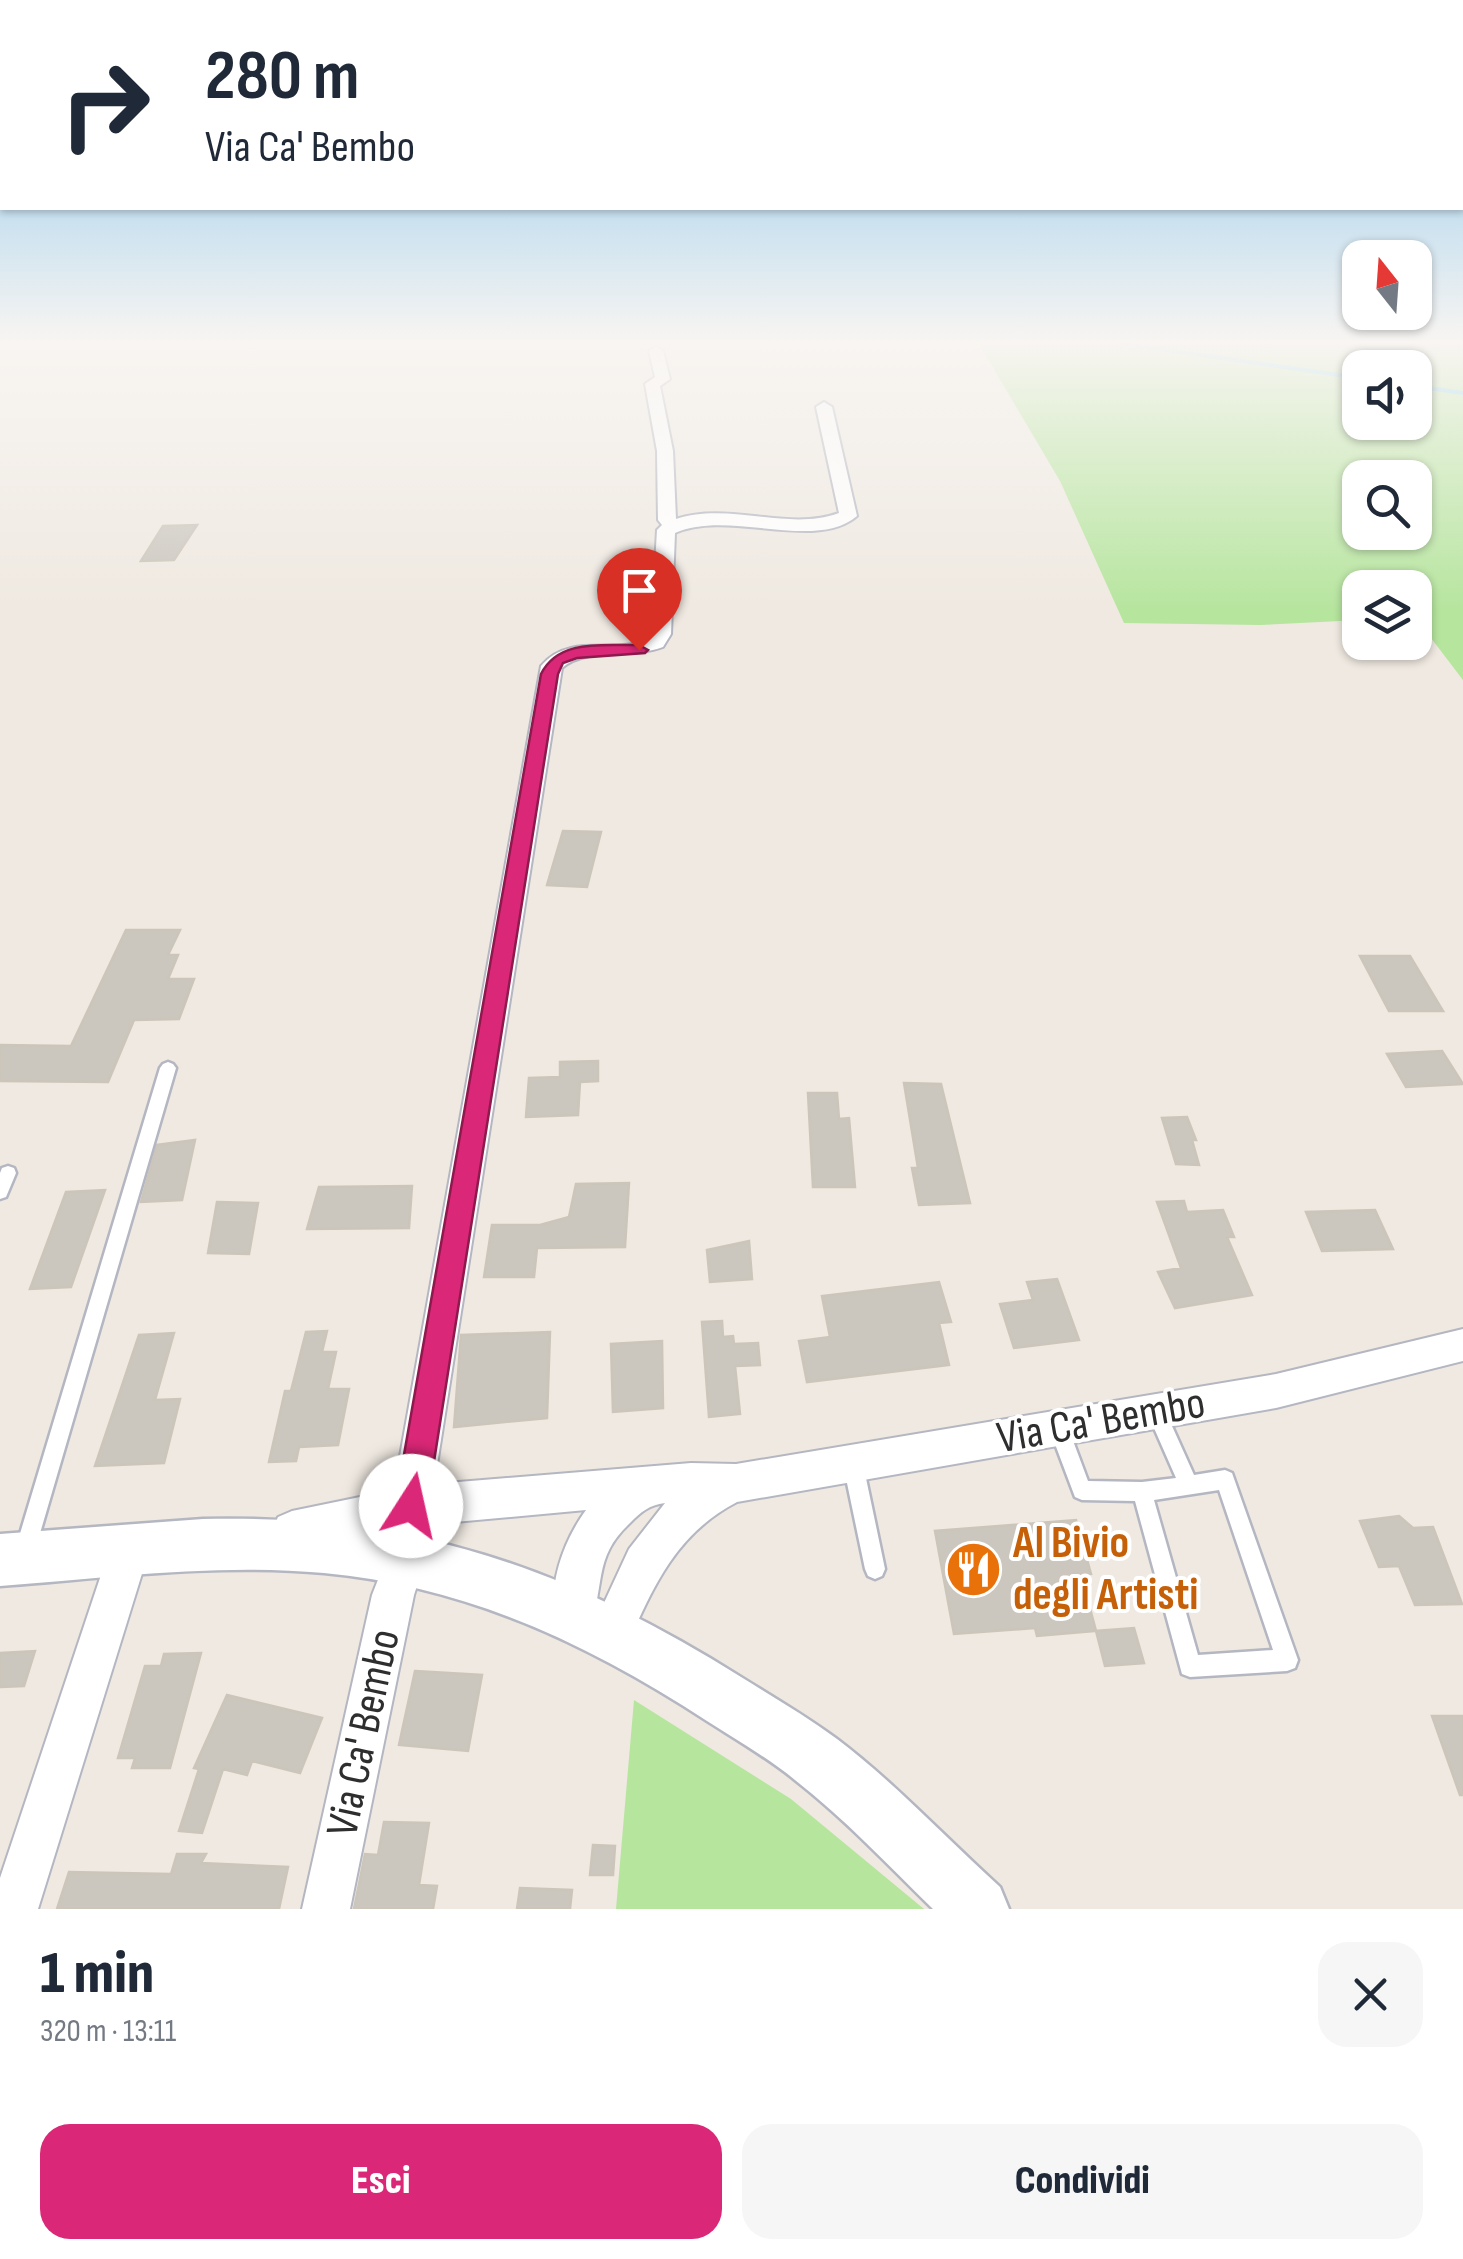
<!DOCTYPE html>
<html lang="it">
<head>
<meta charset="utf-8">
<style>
  body { margin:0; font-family:"Sofia Sans Condensed",sans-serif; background:#f6f6f7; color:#1f2937; height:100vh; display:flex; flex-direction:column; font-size:38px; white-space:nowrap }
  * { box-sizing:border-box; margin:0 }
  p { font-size:32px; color:#747a83 }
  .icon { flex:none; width:55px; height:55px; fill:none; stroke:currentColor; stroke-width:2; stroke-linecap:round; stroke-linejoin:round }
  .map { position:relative; height:1909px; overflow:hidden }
  .side { display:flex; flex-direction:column; background:#fff; flex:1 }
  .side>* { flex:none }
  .guide { position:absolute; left:0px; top:0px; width:1465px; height:210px; box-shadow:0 2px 8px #0004; background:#fff; color:#1f2937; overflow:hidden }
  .needle { width:65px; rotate:343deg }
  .tools { position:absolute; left:1342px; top:240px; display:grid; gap:20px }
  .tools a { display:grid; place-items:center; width:90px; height:90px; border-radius:20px; background:#fff; box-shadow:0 2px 8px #0004; font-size:50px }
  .pin { position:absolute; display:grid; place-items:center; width:85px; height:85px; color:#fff; margin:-102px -42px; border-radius:50% 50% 50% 0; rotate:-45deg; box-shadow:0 0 10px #0007 }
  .pin .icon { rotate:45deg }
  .me { position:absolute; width:110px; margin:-55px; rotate:10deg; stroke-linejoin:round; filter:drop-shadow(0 0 8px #0008) }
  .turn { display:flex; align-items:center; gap:35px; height:210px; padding:0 40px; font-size:45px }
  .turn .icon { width:130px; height:130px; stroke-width:2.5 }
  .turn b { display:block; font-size:70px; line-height:85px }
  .round { display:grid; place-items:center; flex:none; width:105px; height:105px; border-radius:30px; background:#f6f6f7 }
  .head { display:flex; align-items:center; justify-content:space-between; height:170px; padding:0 40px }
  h1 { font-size:60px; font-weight:800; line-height:75px }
  .action { display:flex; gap:20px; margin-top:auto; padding:20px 40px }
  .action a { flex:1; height:115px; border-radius:30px; background:#db2777; color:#fff; font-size:40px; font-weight:800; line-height:115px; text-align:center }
  .action a+a { background:#f6f6f7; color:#1f2937 }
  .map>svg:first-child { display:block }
  .green { fill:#b6e59e; fill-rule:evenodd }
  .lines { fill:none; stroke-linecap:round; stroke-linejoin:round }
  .stream { stroke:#75cff0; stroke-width:4 }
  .building { fill:#cbc7bf; stroke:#cbc5ba; stroke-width:2.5 }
  .service-casing { stroke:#b4b7c1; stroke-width:5 }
  .minor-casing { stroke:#b4b7c1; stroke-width:4 }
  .tertiary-casing { stroke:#b4b7c1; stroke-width:5 }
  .service { fill:#fff; fill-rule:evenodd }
  .minor { fill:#fff; fill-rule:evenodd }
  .tertiary { fill:#fff; fill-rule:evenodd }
  .route { fill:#db2777; stroke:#8e194d; stroke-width:2.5 }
  .labels { text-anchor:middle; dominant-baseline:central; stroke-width:8; stroke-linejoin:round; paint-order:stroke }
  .near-street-label { font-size:45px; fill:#2e2e2e; stroke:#fff }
  .near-food-label { font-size:45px; font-weight:bold; fill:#c56008; stroke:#fff; text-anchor:start }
</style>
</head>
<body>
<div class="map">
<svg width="1463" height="1909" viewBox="0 0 1463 1909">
  <rect width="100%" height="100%" fill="#efe9e1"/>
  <path class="green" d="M 979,344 L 1463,344 L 1463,680 L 1415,617 L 1415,588 L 1360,588 L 1360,620 L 1260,625 L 1124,623 L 1060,481 ZM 1360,368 L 1415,368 L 1415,422 L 1360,422 ZM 1360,478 L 1415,478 L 1415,532 L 1360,532 Z
    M 634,1700 L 791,1799 L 924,1909 L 616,1909 Z"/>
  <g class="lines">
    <path class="stream" d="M 1124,344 L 1360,378
      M 1415,386 L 1463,393"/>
  </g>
  <path class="building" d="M 197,525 L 174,560 L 141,561 L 163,526 Z
    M 563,831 L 601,832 L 587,887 L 547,885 Z
    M 126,930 L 180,930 L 168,955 L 178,955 L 168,979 L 194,979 L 179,1019 L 134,1020 L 108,1082 L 0,1081 L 0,1045 L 71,1046 Z
    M 1360,956 L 1410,956 L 1443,1011 L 1389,1011 Z
    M 1442,1051 L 1463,1084 L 1406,1087 L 1387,1054 Z
    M 598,1061 L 598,1081 L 580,1082 L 578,1115 L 526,1117 L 529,1078 L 560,1077 L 560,1062 Z
    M 904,1083 L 941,1084 L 970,1203 L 919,1205 L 912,1168 L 918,1168 Z
    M 808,1093 L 837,1093 L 839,1119 L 849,1118 L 855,1187 L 813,1187 Z
    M 1187,1117 L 1196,1140 L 1192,1140 L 1199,1165 L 1176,1164 L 1162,1118 Z
    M 195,1140 L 182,1200 L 141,1202 L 157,1145 Z
    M 629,1183 L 625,1247 L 537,1248 L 534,1277 L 484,1277 L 492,1225 L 540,1225 L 569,1217 L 576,1184 Z
    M 412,1186 L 409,1228 L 307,1229 L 319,1187 Z
    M 105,1190 L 71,1287 L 30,1289 L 66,1192 Z
    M 1184,1201 L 1187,1212 L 1223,1210 L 1234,1237 L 1227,1237 L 1252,1295 L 1175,1308 L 1158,1272 L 1181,1268 L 1157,1202 Z
    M 217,1202 L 258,1203 L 249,1254 L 208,1253 Z
    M 1375,1210 L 1393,1249 L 1322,1251 L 1306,1212 Z
    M 749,1241 L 752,1279 L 710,1282 L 707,1250 Z
    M 1057,1279 L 1079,1340 L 1014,1348 L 1000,1304 L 1033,1300 L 1027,1282 Z
    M 939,1282 L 951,1322 L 939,1323 L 949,1365 L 807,1382 L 799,1341 L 830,1337 L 822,1296 Z
    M 722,1321 L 723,1337 L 733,1336 L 734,1344 L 758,1343 L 760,1365 L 735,1366 L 740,1414 L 709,1417 L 702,1322 Z
    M 327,1331 L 322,1352 L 336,1352 L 328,1389 L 349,1389 L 338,1445 L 299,1447 L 296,1461 L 269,1462 L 285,1391 L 291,1391 L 306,1332 Z
    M 550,1332 L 547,1418 L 454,1427 L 461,1335 Z
    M 174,1333 L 155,1400 L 180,1399 L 164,1463 L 95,1466 L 139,1335 Z
    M 662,1341 L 663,1408 L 613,1412 L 611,1344 Z
    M 1399,1516 L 1413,1528 L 1433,1527 L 1462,1604 L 1415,1605 L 1399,1566 L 1379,1567 L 1360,1521 Z
    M 1076,1520 L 1091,1574 L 1081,1575 L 1096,1631 L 1037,1636 L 1035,1628 L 954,1634 L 935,1531 Z
    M 1134,1628 L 1144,1663 L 1105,1666 L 1096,1631 Z
    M 35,1651 L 24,1686 L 0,1687 L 0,1653 Z
    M 201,1653 L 170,1768 L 132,1768 L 135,1758 L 118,1758 L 145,1666 L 161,1666 L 164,1654 Z
    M 415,1671 L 482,1675 L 468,1751 L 399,1745 Z
    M 227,1695 L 322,1718 L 300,1773 L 252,1761 L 247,1775 L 223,1769 L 202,1833 L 179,1831 L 199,1769 L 194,1768 Z
    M 1432,1716 L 1463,1716 L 1463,1795 L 1460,1795 Z
    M 384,1822 L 429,1823 L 419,1885 L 437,1886 L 433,1909 L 354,1909 L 365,1854 L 378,1855 Z
    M 593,1845 L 615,1846 L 613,1875 L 590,1875 Z
    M 177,1854 L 206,1854 L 201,1863 L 288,1867 L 279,1909 L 57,1909 L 69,1872 L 171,1874 Z
    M 520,1888 L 572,1890 L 570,1909 L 517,1909 Z"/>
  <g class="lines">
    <defs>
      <path id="service" d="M 168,1062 L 173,1064 L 176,1068 L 36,1547 L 33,1554 L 26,1557 L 19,1554 L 16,1547 L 160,1068 L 163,1064 Z
        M 8,1166 L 14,1168 L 16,1173 L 6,1197 L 0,1199 L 0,1173 L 2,1168 Z
        M 1156,1403 L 1163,1406 L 1194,1475 L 1225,1470 L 1232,1473 L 1298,1660 L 1295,1668 L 1287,1671 L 1190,1677 L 1182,1674 L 1135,1501 L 1082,1500 L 1075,1497 L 1049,1428 L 1052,1422 L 1059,1419 L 1066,1422 L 1088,1481 L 1142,1482 L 1176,1478 L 1147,1412 L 1149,1406 ZM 1219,1490 L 1273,1650 L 1198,1655 L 1154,1500 Z
        M 853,1455 L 860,1457 L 863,1464 L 885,1569 L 882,1576 L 875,1579 L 868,1576 L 865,1569 L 843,1464 L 846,1457 Z"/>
      <path id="minor" d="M 656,347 L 663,351 L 670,379 L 660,386 L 673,451 L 676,519 C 729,501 787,532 839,513 L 816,407 L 824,402 L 832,407 L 857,516 C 815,552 729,509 675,533 L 671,634 L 663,647 C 632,659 587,646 562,668 L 434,1484 L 691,1463 L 736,1464 L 1276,1374 L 1463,1329 L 1463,1361 L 1276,1408 L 737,1502 C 677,1533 653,1586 627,1646 L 612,1652 L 597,1646 L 591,1631 L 629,1549 L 665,1503 C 649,1505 641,1512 630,1523 C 592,1558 606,1586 589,1627 L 574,1633 L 559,1627 C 544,1591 564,1540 586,1510 L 411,1526 L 292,1551 L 278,1545 L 272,1531 L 278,1517 L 292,1511 L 394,1490 L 541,666 C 573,628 627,660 651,634 L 657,530 L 662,525 L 658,520 L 657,451 L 645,384 L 655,377 L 649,351 Z
        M 129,1531 L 143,1537 L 149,1551 L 38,1909 L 0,1909 L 0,1878 L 109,1551 L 115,1537 Z
        M 406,1538 L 420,1544 L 426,1558 L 414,1595 L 350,1909 L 302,1909 L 372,1595 L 392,1544 Z"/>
      <path id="tertiary" d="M 203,1519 C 411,1514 566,1567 741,1677 C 773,1697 806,1716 837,1739 C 895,1783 946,1838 1000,1887 L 1009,1909 L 933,1909 C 888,1865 845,1819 795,1780 C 768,1758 737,1740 707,1721 C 589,1644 466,1586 324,1573 C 217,1563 107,1578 0,1586 L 0,1534 Z"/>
    </defs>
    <use href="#service" class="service-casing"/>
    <use href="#minor" class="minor-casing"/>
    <use href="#tertiary" class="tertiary-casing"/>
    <use href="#service" class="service"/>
    <use href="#minor" class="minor"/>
    <use href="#tertiary" class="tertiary"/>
  </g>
  <linearGradient id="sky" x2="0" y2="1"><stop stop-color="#7abfeb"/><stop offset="0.56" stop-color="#f8f5f2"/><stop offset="1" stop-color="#f8f5f2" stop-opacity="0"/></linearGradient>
  <rect width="1463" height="611" fill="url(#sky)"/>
  <path class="route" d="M 639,645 L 648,650 L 645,653 L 577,658 L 563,663 L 558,674 L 427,1506 L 423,1518 L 411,1523 L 399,1518 L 395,1506 L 541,674 C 559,638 604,646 639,645 Z"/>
  <defs>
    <symbol id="restaurant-disc" viewBox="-11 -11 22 22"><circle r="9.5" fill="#e8710a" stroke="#fff"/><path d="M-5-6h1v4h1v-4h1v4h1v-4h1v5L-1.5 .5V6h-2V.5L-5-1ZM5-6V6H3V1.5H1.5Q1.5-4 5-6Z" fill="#fff"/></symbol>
  </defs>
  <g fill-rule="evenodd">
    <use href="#restaurant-disc" x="942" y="1538" width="63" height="63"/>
  </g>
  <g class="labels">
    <g class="near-street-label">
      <text transform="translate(1101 1421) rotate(-10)">Via Ca' Bembo</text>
      <text transform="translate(364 1733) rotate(-78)">Via Ca' Bembo</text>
    </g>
    <g class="near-food-label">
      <text x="1013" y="1543">Al Bivio<tspan x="1013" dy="52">degli Artisti</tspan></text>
    </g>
  </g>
</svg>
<div class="tools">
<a><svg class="needle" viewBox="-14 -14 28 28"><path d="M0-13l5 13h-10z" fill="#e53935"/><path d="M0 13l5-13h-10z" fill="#747a83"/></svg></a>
<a><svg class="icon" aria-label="sound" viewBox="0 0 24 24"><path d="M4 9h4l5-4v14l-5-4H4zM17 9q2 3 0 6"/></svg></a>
<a><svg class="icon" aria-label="search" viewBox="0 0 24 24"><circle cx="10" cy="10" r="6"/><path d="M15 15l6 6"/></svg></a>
<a><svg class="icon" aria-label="layers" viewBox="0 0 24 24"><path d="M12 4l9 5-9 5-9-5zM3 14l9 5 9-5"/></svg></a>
</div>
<div class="pin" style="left:639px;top:650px;background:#d93025"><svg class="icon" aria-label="arrive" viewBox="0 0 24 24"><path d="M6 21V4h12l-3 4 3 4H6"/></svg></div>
<svg class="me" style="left:411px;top:1506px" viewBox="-20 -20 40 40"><circle r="19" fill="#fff"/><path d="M0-13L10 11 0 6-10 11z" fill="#db2777"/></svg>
<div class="guide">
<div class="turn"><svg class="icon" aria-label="right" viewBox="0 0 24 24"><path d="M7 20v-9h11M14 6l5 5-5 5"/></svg><div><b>280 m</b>Via Ca' Bembo</div></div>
</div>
</div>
<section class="side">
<div class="head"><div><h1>1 min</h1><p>320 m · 13:11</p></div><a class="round"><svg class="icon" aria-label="close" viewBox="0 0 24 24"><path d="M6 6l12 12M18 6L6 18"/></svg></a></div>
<div class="action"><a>Esci</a><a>Condividi</a></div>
</section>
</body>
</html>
